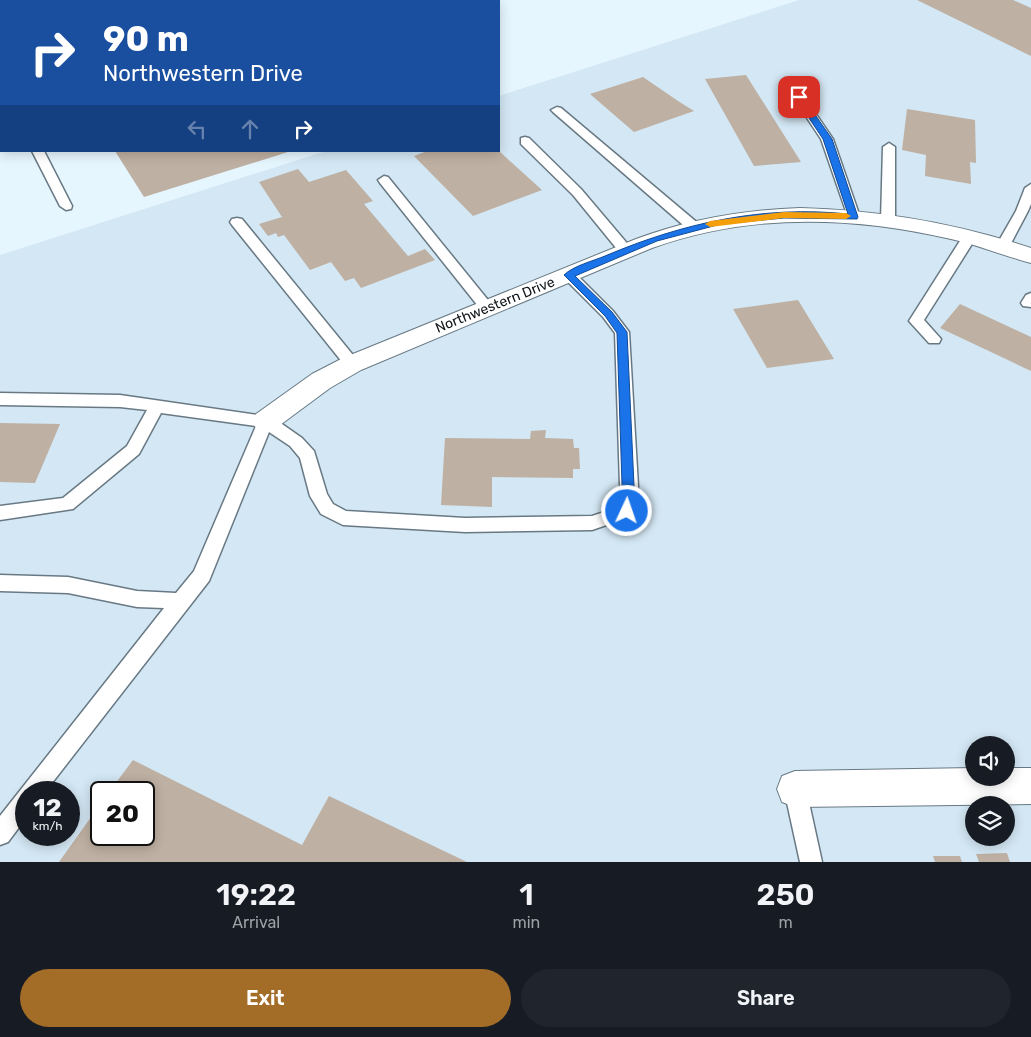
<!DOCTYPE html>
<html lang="en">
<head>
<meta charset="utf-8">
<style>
  body { margin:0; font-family:Rubik,sans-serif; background:#20242c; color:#f1f3f6; height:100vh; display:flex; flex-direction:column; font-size:19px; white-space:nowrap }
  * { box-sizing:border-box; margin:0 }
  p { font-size:16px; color:#9ea1a6 }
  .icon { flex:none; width:28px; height:28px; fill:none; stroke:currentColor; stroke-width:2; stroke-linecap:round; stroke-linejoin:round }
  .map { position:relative; height:862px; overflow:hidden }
  .details { display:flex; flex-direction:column; background:#171b24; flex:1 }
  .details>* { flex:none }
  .top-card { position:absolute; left:0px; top:0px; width:500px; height:152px; box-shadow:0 2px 12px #0003; background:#1a4fa0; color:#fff; overflow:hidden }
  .buttons { position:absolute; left:965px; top:736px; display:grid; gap:10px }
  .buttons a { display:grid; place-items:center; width:50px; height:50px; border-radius:50%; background:#171b24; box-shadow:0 2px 12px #0003; font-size:25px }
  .speed { position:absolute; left:15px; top:781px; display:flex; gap:10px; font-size:25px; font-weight:700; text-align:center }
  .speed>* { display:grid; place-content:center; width:65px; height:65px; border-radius:50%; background:#171b24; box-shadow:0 2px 12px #0003; line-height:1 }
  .speed small { font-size:12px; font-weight:400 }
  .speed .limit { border:2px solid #111; border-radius:8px; background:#fff; color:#111 }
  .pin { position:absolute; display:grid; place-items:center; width:42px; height:42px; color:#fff; margin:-21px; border-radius:10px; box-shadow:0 2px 8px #0006 }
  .me { position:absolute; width:55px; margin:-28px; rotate:3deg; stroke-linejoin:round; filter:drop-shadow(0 0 4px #0008) }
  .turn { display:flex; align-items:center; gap:18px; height:105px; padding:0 20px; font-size:22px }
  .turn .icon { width:65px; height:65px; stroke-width:2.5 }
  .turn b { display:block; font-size:35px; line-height:42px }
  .lanes { display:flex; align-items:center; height:48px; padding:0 20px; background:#0003; justify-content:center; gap:25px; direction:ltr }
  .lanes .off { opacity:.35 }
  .eta { display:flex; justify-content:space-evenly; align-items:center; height:85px; text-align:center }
  .eta b { font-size:30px; font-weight:600; line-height:35px }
  .primary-button { display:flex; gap:10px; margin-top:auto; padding:10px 20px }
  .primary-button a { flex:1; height:58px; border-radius:30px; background:#a36d27; color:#fff; font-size:20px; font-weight:600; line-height:58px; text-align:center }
  .primary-button a+a { background:#20242c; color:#f1f3f6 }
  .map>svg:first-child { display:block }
  .built { fill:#d3e7f4; fill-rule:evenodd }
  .building { fill:#beb0a2 }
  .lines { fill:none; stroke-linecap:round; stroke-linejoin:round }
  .lane-casing { stroke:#687984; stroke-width:3 }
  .street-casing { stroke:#687984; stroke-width:2 }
  .lane { fill:#fff; fill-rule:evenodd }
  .street { fill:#fff; fill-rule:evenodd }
  .route { fill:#1a73e8; stroke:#114b97 }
  .slow { fill:#f59e0b }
  .labels { text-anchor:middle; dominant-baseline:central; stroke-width:4; stroke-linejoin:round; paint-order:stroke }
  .street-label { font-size:14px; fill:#0e1418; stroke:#fff }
</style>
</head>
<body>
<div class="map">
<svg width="1031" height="862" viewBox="0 0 1031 862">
  <rect width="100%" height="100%" fill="#e6f6ff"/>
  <path class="built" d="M 799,0 L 1031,0 L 1031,862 L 0,862 L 0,255 L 326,151 L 499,151 L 499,96 ZM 974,745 L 1006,745 L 1006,778 L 974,778 ZM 26,792 L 69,792 L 69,835 L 26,835 ZM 101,792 L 144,792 L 144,835 L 101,835 ZM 974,805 L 1006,805 L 1006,838 L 974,838 Z"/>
  <path class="building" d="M 917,0 L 1013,0 L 1031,8 L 1031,56 Z
    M 746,75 L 801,162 L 754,166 L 705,79 Z
    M 643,77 L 678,101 L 694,111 L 634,132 L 590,94 Z
    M 907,109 L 975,120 L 976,163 L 970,162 L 971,184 L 925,176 L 926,155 L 902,150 Z
    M 115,151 L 288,151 L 288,152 L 144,197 Z
    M 427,151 L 499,151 L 542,190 L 473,216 L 414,156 Z
    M 298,169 L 309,182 L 346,170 L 373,201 L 364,204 L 408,256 L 425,249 L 435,260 L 361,288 L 354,278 L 345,281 L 331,262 L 310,270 L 284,235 L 278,237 L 276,233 L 268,236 L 259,224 L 282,217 L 259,182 Z
    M 798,300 L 834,359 L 767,368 L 733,309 Z
    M 960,304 L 1031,337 L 1031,371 L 940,328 Z
    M 0,423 L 60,424 L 35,483 L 0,482 Z
    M 546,430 L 545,438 L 573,439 L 574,448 L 579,448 L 580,469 L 573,469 L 573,478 L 492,477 L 492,507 L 441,505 L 445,438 L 530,439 L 531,431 Z
    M 133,760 L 302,845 L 329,796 L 467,862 L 59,862 L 101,803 L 101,835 L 144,835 L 144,792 L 109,792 Z
    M 1007,853 L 1010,862 L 979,862 L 976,854 Z
    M 933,856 L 960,856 L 962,862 L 935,862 Z"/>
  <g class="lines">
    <defs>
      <path id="lane" d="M 799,94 L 803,95 L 833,139 L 860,217 L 859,220 L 854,221 L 848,217 L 821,139 L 793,97 Z
        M 557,107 L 561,108 L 700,225 L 702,228 L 700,231 L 690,231 L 553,112 L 551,110 Z
        M 525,137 L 529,138 L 581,189 L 631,248 L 633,251 L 631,254 L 621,254 L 573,195 L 521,144 L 521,138 Z
        M 889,143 L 895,147 L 895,221 L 888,225 L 881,221 L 883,147 Z
        M 32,151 L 44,151 L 72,206 L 71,209 L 66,210 L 60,206 Z
        M 384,176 L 388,177 L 492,305 L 494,308 L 492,311 L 482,311 L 380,183 L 378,180 Z
        M 1031,184 L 1031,204 L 1028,211 L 1008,249 L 998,249 L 996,246 L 1016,211 L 1025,188 Z
        M 237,218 L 242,219 L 357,360 L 360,364 L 357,368 L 347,368 L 232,225 L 230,222 L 232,219 Z
        M 970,232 L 977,236 L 924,320 L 941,339 L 939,343 L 929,343 L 909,321 L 965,233 Z
        M 569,271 L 574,272 L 613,311 L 629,332 L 638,486 L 636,511 L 633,516 L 592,530 L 465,532 L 343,525 L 321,514 L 310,496 L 300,458 L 290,446 L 269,432 L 209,581 L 45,792 L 26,792 L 26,818 L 8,842 L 0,845 L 0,816 L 164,608 L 137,607 L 68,593 L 0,591 L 0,575 L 68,577 L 137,591 L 176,593 L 194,571 L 256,426 L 161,413 L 139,454 L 73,509 L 0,520 L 0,506 L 63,498 L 127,446 L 147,410 L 120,407 L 0,405 L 0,393 L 120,395 L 272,417 L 302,438 L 314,451 L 327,494 L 333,504 L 346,511 L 465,518 L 592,516 L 619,507 L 620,486 L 615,333 L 603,317 L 564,278 L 562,275 L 564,272 Z
        M 1031,293 L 1031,307 L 1023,306 L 1021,303 L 1026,295 Z
        M 795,778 L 803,781 L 806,789 L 822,862 L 800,862 L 784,789 L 787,781 Z"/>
      <path id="street" d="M 0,91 L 1,91 L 1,103 L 0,103 Z
        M 800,208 C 880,210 955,223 1031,248 L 1031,263 C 1004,256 978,245 951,239 C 852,216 749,213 652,248 L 361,370 L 330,388 L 276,428 L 266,431 L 256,428 L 252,421 L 256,414 L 312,374 L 343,358 L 636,239 C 690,219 743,210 800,208 Z
        M 974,768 L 974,778 L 1006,778 L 1006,768 L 1031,768 L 1031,804 L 795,807 L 782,802 L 777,789 L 782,776 L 795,771 Z"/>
    </defs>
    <use href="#lane" class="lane-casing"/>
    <use href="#street" class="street-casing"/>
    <use href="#lane" class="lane"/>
    <use href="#street" class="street"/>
  </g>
  <path class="route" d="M 799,95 L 802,96 L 832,139 L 858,217 L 857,219 L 784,218 L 721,224 L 657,241 L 575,276 L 612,312 L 627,332 L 634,486 L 633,511 L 627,516 L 623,514 L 617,333 L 605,316 L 564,275 C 573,266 593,261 605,256 C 683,223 763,205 848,214 L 823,139 L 795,97 Z"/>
  <path class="slow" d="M 784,212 L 846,213 L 851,216 L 846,219 L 784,218 L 710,227 L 705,224 L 710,221 Z"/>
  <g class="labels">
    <g class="street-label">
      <text transform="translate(495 305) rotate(-22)">Northwestern Drive</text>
    </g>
  </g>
</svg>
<div class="buttons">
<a><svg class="icon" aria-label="sound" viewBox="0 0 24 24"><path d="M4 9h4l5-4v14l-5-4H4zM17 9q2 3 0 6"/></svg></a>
<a><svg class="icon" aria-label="layers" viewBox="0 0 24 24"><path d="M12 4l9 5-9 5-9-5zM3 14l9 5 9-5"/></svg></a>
</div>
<div class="speed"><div>12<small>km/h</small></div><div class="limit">20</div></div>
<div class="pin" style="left:799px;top:97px;background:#d93025"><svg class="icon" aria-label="arrive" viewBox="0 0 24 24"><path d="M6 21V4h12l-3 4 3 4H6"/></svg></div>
<svg class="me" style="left:627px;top:511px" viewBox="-20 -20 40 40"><circle r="17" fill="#1a73e8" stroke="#fff" stroke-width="3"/><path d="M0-11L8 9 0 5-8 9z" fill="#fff"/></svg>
<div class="top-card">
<div class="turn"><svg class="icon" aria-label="right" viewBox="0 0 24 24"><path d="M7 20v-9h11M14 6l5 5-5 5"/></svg><div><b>90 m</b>Northwestern Drive</div></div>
<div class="lanes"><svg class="icon off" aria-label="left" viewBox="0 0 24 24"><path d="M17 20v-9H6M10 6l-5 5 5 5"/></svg><svg class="icon off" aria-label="ahead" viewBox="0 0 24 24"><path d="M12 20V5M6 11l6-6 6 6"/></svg><svg class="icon" aria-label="right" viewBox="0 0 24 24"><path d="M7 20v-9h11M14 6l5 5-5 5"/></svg></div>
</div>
</div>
<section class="details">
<div class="eta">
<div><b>19:22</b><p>Arrival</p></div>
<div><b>1</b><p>min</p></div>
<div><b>250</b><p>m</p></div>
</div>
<div class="primary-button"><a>Exit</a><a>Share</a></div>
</section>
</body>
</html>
